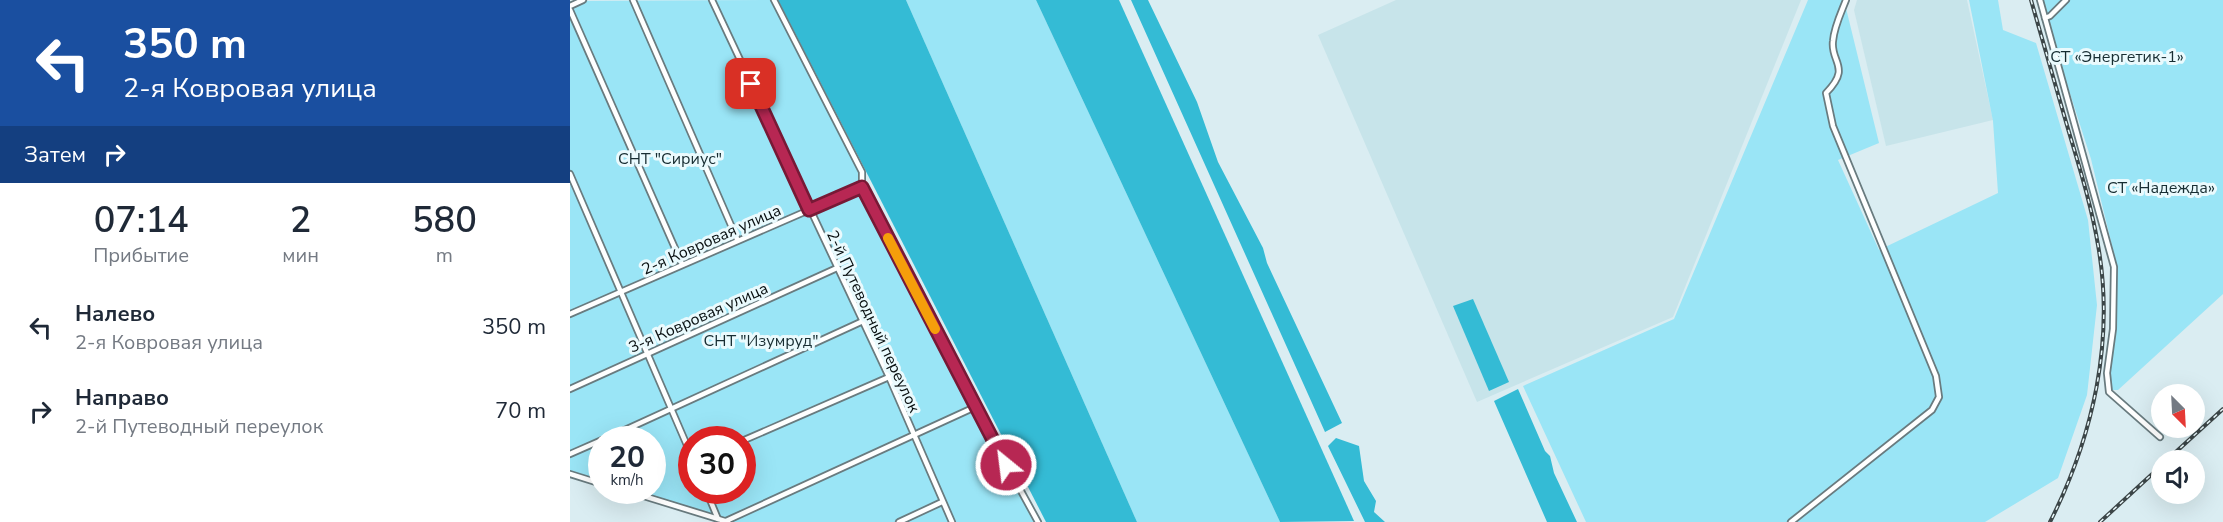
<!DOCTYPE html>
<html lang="ru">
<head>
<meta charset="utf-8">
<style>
  :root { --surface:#fff; --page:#f2f2f3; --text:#1f2937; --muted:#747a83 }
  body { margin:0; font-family:"Nunito Sans",sans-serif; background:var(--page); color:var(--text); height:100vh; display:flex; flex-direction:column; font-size:22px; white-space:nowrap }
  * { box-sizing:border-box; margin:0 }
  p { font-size:20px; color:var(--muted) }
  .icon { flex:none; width:33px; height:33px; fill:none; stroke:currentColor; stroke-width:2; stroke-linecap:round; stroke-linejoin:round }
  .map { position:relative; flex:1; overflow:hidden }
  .details { display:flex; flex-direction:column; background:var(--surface); width:570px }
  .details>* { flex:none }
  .top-card { background:#1a4fa0; color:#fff; overflow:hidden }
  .needle { width:39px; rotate:156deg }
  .tools { position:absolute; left:1581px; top:384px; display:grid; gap:12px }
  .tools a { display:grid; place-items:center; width:54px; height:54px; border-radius:50%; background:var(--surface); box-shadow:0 6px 24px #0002; font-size:30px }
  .speed { position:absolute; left:18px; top:426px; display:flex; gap:12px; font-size:30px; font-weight:700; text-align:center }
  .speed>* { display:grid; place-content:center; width:78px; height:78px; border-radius:50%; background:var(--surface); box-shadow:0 6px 24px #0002; line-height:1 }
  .speed small { font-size:15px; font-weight:400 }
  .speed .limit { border:9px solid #d22; background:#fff; color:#111 }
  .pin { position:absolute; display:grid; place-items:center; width:51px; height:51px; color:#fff; margin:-26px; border-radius:12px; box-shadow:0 3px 9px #0006 }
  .me { position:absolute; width:66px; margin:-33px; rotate:331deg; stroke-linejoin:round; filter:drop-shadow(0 0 4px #0008) }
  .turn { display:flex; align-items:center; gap:21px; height:126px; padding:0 24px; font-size:27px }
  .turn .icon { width:78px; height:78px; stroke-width:2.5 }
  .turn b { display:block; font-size:42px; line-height:51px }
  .then { display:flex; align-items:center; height:57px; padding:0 24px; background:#0003; gap:12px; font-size:22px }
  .eta { display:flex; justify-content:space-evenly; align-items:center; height:102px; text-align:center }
  .eta b { font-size:36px; font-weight:600; line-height:42px }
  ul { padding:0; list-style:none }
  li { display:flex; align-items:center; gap:18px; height:84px; padding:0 24px }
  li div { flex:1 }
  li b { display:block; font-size:22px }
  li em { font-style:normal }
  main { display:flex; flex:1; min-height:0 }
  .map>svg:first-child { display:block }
</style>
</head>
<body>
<main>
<section class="details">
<div class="top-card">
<div class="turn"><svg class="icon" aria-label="left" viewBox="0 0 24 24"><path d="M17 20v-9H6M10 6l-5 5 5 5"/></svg><div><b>350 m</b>2-я Ковровая улица</div></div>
<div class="then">Затем<svg class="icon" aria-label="right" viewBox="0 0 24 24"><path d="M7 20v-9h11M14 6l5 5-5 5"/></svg></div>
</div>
<div class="eta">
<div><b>07:14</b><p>Прибытие</p></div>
<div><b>2</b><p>мин</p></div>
<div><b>580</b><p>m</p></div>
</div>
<ul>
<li><svg class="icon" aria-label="left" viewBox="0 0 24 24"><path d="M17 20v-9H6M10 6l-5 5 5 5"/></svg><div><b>Налево</b><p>2-я Ковровая улица</p></div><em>350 m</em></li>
<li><svg class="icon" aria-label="right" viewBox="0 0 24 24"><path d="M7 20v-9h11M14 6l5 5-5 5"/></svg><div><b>Направо</b><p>2-й Путеводный переулок</p></div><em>70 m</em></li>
</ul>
</section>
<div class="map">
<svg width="1653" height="522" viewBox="0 0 1653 522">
  <rect width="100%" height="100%" fill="#daedf2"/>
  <g fill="#c7e4ea">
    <path d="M826,0H1231L1103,317L907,402L748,35Z"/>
    <path d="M1287,0H1397L1423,120L1316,146L1284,10Z"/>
  </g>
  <g fill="#9ae5f6" fill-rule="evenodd">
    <path d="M202,0L466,522H150L46,491L82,490V440H32L31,486L0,477V1ZM122,440H172V490H122Z"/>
    <path d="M336,0H466L710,522H567Z"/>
    <path d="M1238,0H1274L1309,143L1268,160L1309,250L1428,193L1423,121L1399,0H1428L1433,30L1466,43L1518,220L1527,305L1517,395L1488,478L1415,522H1016L953,386L1104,319Z"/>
    <path d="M1470,0H1653V294L1548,390H1539L1546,289L1545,258L1521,159Z"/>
  </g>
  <g fill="#34bbd5">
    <path d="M208,0H336L567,522H476Z"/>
    <path d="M466,0H549L784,521L710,522Z"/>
    <path d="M561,0H578L627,102L648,162L693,248L697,263L772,423L755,432Z"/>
    <path d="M903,299L939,382L919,391L883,306Z"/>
    <path d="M948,389L975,451L980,456L984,473L1007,522H977L924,401Z"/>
    <path d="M766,438L789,446L794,481L806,501L804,512L815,522H795L758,446Z"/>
  </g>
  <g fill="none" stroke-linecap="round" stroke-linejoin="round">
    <defs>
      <g id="minor">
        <path d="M63,0L167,239"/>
        <path d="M142,0L319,377L382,522"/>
        <path d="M204,0L292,172V187L405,407L468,522"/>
        <path d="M1470,0L1544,267L1543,329L1537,373L1539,392L1590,437"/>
        <path d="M0,6L13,0"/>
        <path d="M0,10L112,264"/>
        <path d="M1475,18L1480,16L1496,0"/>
        <path d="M0,174L122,457"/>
        <path d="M0,314L292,187"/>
        <path d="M0,389L267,268"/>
        <path d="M33,440L293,321"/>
        <path d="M172,441L319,377"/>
        <path d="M0,454L32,440"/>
        <path d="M0,474L32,484"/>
        <path d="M54,490L158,522"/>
        <path d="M136,490L148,519"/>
        <path d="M156,521L405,407"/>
        <path d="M329,522L372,502"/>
        <path d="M1221,522L1362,410L1369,397L1366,376L1263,126L1256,93C1282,67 1260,62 1263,41C1264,27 1271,13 1276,0"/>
      </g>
    </defs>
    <use href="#minor" stroke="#697b7f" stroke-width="8"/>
    <use href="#minor" stroke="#fff" stroke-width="4.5"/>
    <defs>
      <g id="rail">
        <path d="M1461,0C1473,41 1484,81 1496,122C1508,163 1521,203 1528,245C1545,340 1523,437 1480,522"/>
        <path d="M1597,460L1653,409"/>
        <path d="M1530,522L1592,465"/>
      </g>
    </defs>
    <use href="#rail" stroke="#3c4648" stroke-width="4"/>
    <use href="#rail" stroke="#eafafd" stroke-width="1.5" stroke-dasharray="4.5" stroke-linecap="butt"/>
  </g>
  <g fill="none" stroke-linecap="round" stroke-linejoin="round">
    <defs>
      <path id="route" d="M181,84L239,210L292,187L436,465"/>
    </defs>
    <use href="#route" stroke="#771936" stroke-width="15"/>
    <use href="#route" stroke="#b72753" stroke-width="10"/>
    <path stroke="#f59e0b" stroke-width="10" d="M318,238L365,329"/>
  </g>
  <g text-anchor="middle" stroke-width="6" stroke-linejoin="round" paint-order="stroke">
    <g font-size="16" fill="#172d32" stroke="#eafafd">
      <text x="1547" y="62">СТ «Энергетик-1»</text>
      <text x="100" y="164">СНТ "Сириус"</text>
      <text x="1591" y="193">СТ «Надежда»</text>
      <text x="191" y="346">СНТ "Изумруд"</text>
    </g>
    <g font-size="16" fill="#070e0f" stroke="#eafafd">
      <text transform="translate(141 239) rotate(-24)" y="6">2-я Ковровая улица</text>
      <text transform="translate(128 317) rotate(-24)" y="6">3-я Ковровая улица</text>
      <text transform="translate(304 321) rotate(65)" y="6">2-й Путеводный переулок</text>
    </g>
  </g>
</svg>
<div class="tools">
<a><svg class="needle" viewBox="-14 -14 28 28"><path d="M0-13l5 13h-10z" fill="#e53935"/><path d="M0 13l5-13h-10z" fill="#747a83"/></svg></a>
<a><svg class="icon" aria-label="sound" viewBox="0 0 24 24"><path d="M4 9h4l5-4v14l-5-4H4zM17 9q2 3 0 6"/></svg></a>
</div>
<div class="speed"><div>20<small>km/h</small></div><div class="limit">30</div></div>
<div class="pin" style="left:181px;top:84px;background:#d93025"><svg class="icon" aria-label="arrive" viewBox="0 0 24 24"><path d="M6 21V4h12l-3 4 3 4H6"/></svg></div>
<svg class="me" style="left:436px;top:465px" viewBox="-20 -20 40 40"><circle r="17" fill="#b72753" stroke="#fff" stroke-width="3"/><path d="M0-11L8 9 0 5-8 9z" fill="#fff"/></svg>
</div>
</main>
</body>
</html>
